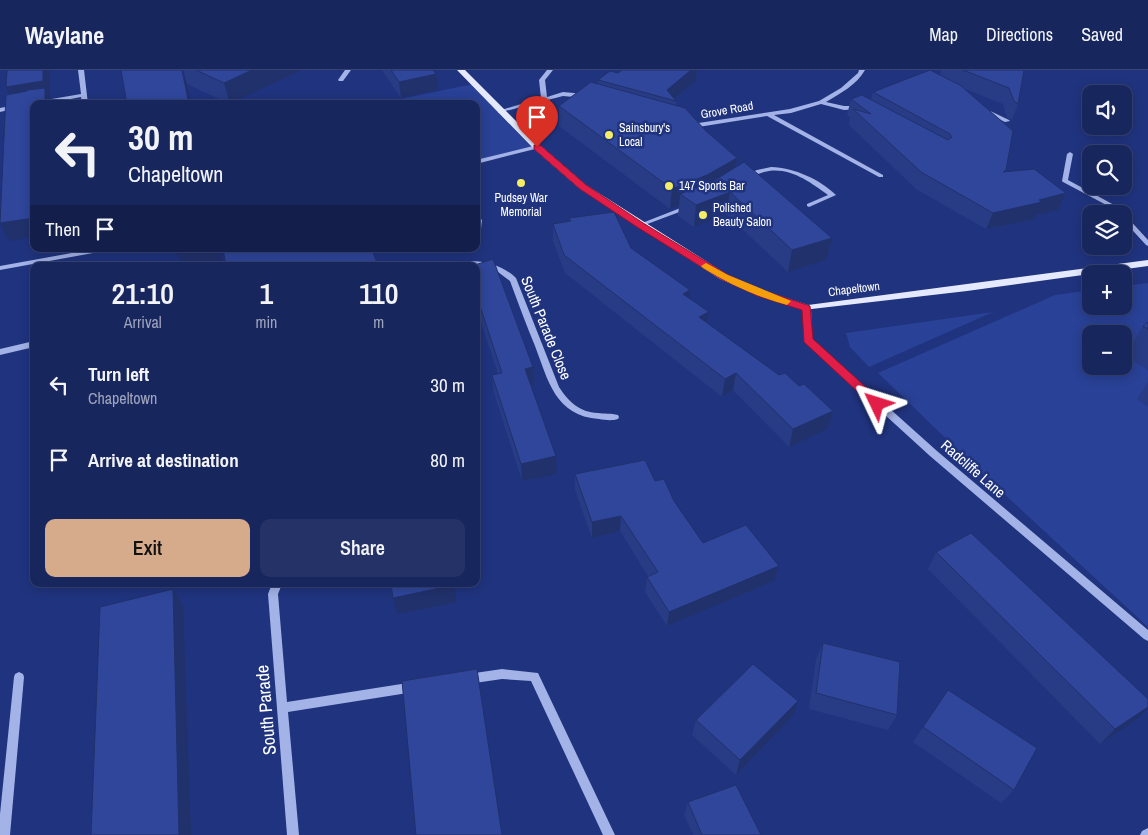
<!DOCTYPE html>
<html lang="en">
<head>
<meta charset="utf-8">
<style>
  :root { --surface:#18265e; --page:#253267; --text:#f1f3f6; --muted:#9fa5bc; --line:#364373; --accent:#d6ab8b }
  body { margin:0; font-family:"Archivo Narrow",sans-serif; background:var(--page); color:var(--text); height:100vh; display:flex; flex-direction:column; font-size:19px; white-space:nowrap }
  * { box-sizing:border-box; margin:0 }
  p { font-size:16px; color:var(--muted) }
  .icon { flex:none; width:28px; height:28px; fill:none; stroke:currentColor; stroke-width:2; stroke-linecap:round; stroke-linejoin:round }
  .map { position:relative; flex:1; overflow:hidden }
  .panel { position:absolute; left:30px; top:192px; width:450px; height:325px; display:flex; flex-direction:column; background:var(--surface); border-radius:10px; box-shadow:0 2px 12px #0003,0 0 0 1px var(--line) }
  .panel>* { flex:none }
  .banner { position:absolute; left:30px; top:30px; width:450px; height:152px; border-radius:10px; box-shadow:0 2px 12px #0003,0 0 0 1px var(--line); background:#18265e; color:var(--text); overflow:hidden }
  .fabs { position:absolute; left:1082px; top:15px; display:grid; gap:10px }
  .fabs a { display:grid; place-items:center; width:50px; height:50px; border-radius:10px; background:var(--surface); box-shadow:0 2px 12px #0003,0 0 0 1px var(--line); font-size:25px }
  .pin { position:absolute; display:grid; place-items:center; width:42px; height:42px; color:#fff; margin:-51px -21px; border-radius:50% 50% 50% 0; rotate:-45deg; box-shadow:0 0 5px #0007 }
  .pin .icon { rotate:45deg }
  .me { position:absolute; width:55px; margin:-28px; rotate:311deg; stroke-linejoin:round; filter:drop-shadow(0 0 4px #0008) }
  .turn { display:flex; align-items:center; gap:18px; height:105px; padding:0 15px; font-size:22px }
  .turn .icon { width:65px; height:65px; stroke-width:2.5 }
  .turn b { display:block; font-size:35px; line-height:42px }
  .then { display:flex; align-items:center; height:48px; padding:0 15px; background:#0003; gap:10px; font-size:19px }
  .eta { display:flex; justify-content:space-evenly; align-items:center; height:85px; text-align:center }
  .eta b { font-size:30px; font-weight:600; line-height:35px }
  .button { display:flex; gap:10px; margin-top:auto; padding:10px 15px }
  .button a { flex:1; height:58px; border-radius:10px; background:var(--accent); color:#111; font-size:20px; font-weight:600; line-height:58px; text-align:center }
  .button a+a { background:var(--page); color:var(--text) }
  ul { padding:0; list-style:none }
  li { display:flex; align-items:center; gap:15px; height:75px; padding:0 15px }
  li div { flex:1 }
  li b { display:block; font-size:19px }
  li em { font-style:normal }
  header { display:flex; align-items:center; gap:30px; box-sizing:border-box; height:70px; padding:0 25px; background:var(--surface); border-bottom:1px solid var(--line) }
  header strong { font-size:24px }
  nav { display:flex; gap:28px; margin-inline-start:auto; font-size:18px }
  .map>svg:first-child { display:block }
</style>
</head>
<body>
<header>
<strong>Waylane</strong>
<nav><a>Map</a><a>Directions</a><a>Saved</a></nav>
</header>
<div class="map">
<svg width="1148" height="765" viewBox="0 0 1148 765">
  <rect width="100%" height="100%" fill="#20337e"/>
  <g fill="#294196" fill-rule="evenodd">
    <path d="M473,14L537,77L476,92V34H377Z"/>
    <path d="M1148,213V557L990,411L878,303L1055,225L1091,220V236H1124V216ZM1091,264H1124V296H1091Z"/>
    <path d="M993,242L869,297L850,277L846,263Z"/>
  </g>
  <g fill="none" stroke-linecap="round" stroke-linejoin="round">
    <g fill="#a3b2e7" fill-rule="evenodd">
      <path d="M78,0H84L88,34H82L81,27L45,34H38V32L40,31L81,24Z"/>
      <path d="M345,0H351L343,11H339L338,10Z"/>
      <path d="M547,0H553L545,10L547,27L563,22L585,24L588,26L585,28L563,26L498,43V41L541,28L539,10Z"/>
      <path d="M859,0H865C857,15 839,24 826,32L844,36H860L862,37V39L844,40L821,34L791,43L774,45L883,105V107H879L767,46L692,58L689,56L692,54L790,39L819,31L841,18L858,3Z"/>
      <path d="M15,35L17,36V38L0,42V38Z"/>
      <path d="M984,38L1009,50L1010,51L1005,52L982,41L981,40Z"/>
      <path d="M537,75L540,77L539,78L476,94V90Z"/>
      <path d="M1070,82L1073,84L1068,110L1116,136L1123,144H1116L1112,138L1063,112L1062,111L1067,84Z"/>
      <path d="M771,97C795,98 819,109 836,125L809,137L807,136V134L828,125C811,113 792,98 769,101C761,102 754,106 746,108L743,106L757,100Z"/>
      <path d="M688,135L691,137L690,138L642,156L640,157L637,155Z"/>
      <path d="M476,145L482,150L479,175L476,177Z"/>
      <path d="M1124,145L1126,146L1148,170V176L1146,175L1124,151Z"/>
      <path d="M94,179H107L104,181L0,200V196Z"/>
      <path d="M471,191C487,191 505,197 516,208L559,317C569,332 579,342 598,343C604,344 611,343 618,345L619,347L618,349C612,351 605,350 599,349C555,346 548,310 535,276C526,254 518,233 510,211L498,202L471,195Z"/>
      <path d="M804,236H807L811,238L812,269L937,381L1148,560V571L1144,569L930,386L805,272L803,238Z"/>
      <path d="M34,271V277L0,285V279Z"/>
      <path d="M272,514H282L278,524L287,632L414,612L418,613L419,617L418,621L414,622L288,642L299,765H287L268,524Z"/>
      <path d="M502,599L538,603L615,765H603L531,611L502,609L468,614L464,612L463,609L464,606L468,604Z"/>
      <path d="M19,602L23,604L24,607L10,765H0V744L14,607L15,604Z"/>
      <path d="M1148,758V765H1140L1142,761Z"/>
    </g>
    <path fill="#e5e9fd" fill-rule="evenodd" d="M457,0H465L540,75L586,115L728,205L765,221L808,235L1148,190V196L967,221L803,240L757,225L720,209L580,119L534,79Z"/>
  </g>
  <g fill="#283c85">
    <path d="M121,0H302L230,34L187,14Z"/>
    <path d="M382,0H433L438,20L401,28Z"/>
    <path d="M622,0H697L696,11L675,29L676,31V35L737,88L736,97L832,168L826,190L788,202L726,144L694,157L678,146L679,136L670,139L559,56V36L598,14V10L618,3Z"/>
    <path d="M941,0H1024L1018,34L1012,50L1007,48L1003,34L965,19L1005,101L1066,123L1058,140L1036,145L1035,149L986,159L916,119L849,55L850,47L847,45L851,29L871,30L873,22L940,5Z"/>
    <path d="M569,148L631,178L689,228L709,242L707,253L779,305L799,316L833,341L828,359L789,377L733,320L722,327L565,203L553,171V154L569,152Z"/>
    <path d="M476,196L533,297L534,315H531L557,404L522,411L494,323L492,305L498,304L476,237Z"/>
    <path d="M1148,252V300L1125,286L1143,256Z"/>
    <path d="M1148,312V337L1137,329Z"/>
    <path d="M575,404L655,411L674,431L703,473L774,511L667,556L645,522L647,507L648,506L620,461L592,468L575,420Z"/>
    <path d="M936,482L1137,649L1100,674L928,499Z"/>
    <path d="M823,573L897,645L888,660L809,639L816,589Z"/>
    <path d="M948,620L1014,720L1001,733L913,672Z"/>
    <path d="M792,647L736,705L692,665L696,650Z"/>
    <path d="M688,732L761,765H693L684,745Z"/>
  </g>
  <g fill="#21316c">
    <path d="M43,0H49L50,1V27L49,28L52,34H14L6,17Z"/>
    <path d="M182,0H183L187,14L191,34H189Z"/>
    <path d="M252,0H302L230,34L224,13Z"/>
    <path d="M691,0H697L696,11L673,30L667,20Z"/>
    <path d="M436,4L438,20L401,28L399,12Z"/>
    <path d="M737,88L734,108L680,124L679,136L670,139L672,119Z"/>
    <path d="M730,122L726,144L694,157L696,135Z"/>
    <path d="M1066,123L1058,140L1036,145L1035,149L986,159L993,143L1039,130Z"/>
    <path d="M34,148V167L9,171L0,154V153Z"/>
    <path d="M832,168L826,190L788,202L792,180Z"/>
    <path d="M187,179H220L224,194L216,196H182L176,181Z"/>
    <path d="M690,220L688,238L683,224Z"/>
    <path d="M709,242L706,259L699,247Z"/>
    <path d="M533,297L534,315L526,316L525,299Z"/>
    <path d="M736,303L733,320L722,327L725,309Z"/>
    <path d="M833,341L828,359L789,377L793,359Z"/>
    <path d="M556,386L557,404L522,411L521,394Z"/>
    <path d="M621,446L620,461L592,468V452Z"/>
    <path d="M779,496L774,511L667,556L669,542Z"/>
    <path d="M454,515L457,532L397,544L393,528Z"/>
    <path d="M173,519L183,536L191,765H179Z"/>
    <path d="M798,631L792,647L736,705L740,690Z"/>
    <path d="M1148,637V638L1137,649L1100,674L1115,659Z"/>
  </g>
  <g fill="#2f469b" stroke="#21316c">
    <path d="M7,0H43V11L6,17Z"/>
    <path d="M121,0H182L189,34H127Z"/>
    <path d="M196,0H252L224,13Z"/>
    <path d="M391,0H433L436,4L399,12Z"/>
    <path d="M622,0H691L667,20L676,31L598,10L610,1L618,3Z"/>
    <path d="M930,0L960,15L1013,61L1006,100L1003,102L1034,99L1066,123L1039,130L1042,132L993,143L921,102L853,39L871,44L851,29L862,25L948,70L952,67L950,64L873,22Z"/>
    <path d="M963,0H1024L1018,34L1014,31L1009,18Z"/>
    <path d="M591,12L685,38L706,61L737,88L707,105L672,119L559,36Z"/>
    <path d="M45,18V34H34V148L0,153L6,25L27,21L28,20Z"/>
    <path d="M744,92L832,168L792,180L730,122L696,135L680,124L715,110Z"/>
    <path d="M614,142L631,178L690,220L683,224L709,242L699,247L779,305L785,303L799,316L804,314L833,341L793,359L736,303L725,309L564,185L553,154L571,151L569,148Z"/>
    <path d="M176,179H187L176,181Z"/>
    <path d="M223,179H372L378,196H226Z"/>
    <path d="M493,189L533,297L525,299L556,386L521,394L492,305L502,303L476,224V196H472Z"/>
    <path d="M1148,252V259L1143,256Z"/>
    <path d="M645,390L655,411L664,409L674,431L703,473L746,455L779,496L669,542L647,507L658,502L621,446L592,452L575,404Z"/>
    <path d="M971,463L1148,629V637L1115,659L936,482Z"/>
    <path d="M391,514H454V515L393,528Z"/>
    <path d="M173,519L179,765H91L100,537Z"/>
    <path d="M823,573L900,592L897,645L816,623Z"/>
    <path d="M753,594L798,631L740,690L696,650Z"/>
    <path d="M477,599L502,765H416L402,611Z"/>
    <path d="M948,620L1037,678L1014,720L923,657Z"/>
    <path d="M736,715L761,765H702L688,732Z"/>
  </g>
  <path fill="#e11d48" stroke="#92132f" d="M534,75H540L586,115L643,153L728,205L765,221L810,236L813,269L881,331L882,334L881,336H873L804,272L802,240L758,226L721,209L637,157L580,119L534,79Z"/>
  <path fill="#f59e0b" d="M706,193L728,205L791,231L787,235C757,227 729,214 703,198L701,196Z"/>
  <g fill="#f5ed64" stroke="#20337e" stroke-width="2">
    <circle cx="609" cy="65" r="5"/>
    <circle cx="521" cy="113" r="5"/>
    <circle cx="669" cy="116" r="5"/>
    <circle cx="703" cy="145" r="5"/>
  </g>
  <g text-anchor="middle" stroke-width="5" stroke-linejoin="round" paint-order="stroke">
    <g font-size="12" fill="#fff" stroke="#20337e">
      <text transform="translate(727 40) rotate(-10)" y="4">Grove Road</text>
      <text transform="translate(854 219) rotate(-7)" y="4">Chapeltown</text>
    </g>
    <g font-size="12" fill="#fff" stroke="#20337e" text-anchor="start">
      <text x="619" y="62">Sainsbury's<tspan x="619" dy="14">Local</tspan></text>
      <text x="679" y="120">147 Sports Bar</text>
      <text x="521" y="132" text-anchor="middle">Pudsey War<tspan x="521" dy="14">Memorial</tspan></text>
      <text x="713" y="142">Polished<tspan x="713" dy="14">Beauty Salon</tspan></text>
    </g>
    <g font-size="15" fill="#fff" stroke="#20337e">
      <text transform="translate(546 258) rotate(68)" y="5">South Parade Close</text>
      <text transform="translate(973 399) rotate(41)" y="5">Radcliffe Lane</text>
    </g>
    <g font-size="18" fill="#fff" stroke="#20337e">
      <text transform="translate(266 640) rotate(-95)" y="6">South Parade</text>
    </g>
  </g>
</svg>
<div class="fabs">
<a><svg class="icon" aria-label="sound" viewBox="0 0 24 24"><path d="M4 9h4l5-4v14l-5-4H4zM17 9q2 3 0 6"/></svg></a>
<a><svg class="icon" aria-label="search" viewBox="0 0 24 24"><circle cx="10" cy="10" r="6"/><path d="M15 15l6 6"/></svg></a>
<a><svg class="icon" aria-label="layers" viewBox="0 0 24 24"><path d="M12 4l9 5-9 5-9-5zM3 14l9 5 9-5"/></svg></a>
<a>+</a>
<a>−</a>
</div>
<div class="pin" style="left:537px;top:77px;background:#d93025"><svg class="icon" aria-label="arrive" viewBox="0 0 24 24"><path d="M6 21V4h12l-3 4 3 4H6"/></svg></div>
<svg class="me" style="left:877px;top:334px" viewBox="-20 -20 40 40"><path d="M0-17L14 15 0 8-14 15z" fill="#e11d48" stroke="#fff" stroke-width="4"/></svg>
<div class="banner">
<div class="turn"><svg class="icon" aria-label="left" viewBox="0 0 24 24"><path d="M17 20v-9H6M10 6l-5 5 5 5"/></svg><div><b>30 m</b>Chapeltown</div></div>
<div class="then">Then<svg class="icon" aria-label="arrive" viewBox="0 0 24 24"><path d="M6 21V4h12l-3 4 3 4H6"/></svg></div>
</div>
<section class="panel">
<div class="eta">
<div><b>21:10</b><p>Arrival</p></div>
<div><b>1</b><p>min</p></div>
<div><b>110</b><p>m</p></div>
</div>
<ul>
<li><svg class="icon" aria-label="left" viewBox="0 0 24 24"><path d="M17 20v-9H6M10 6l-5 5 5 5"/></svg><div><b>Turn left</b><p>Chapeltown</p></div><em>30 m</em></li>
<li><svg class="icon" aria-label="arrive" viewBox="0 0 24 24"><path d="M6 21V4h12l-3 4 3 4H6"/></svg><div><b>Arrive at destination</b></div><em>80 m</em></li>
</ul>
<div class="button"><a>Exit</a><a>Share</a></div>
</section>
</div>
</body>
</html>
